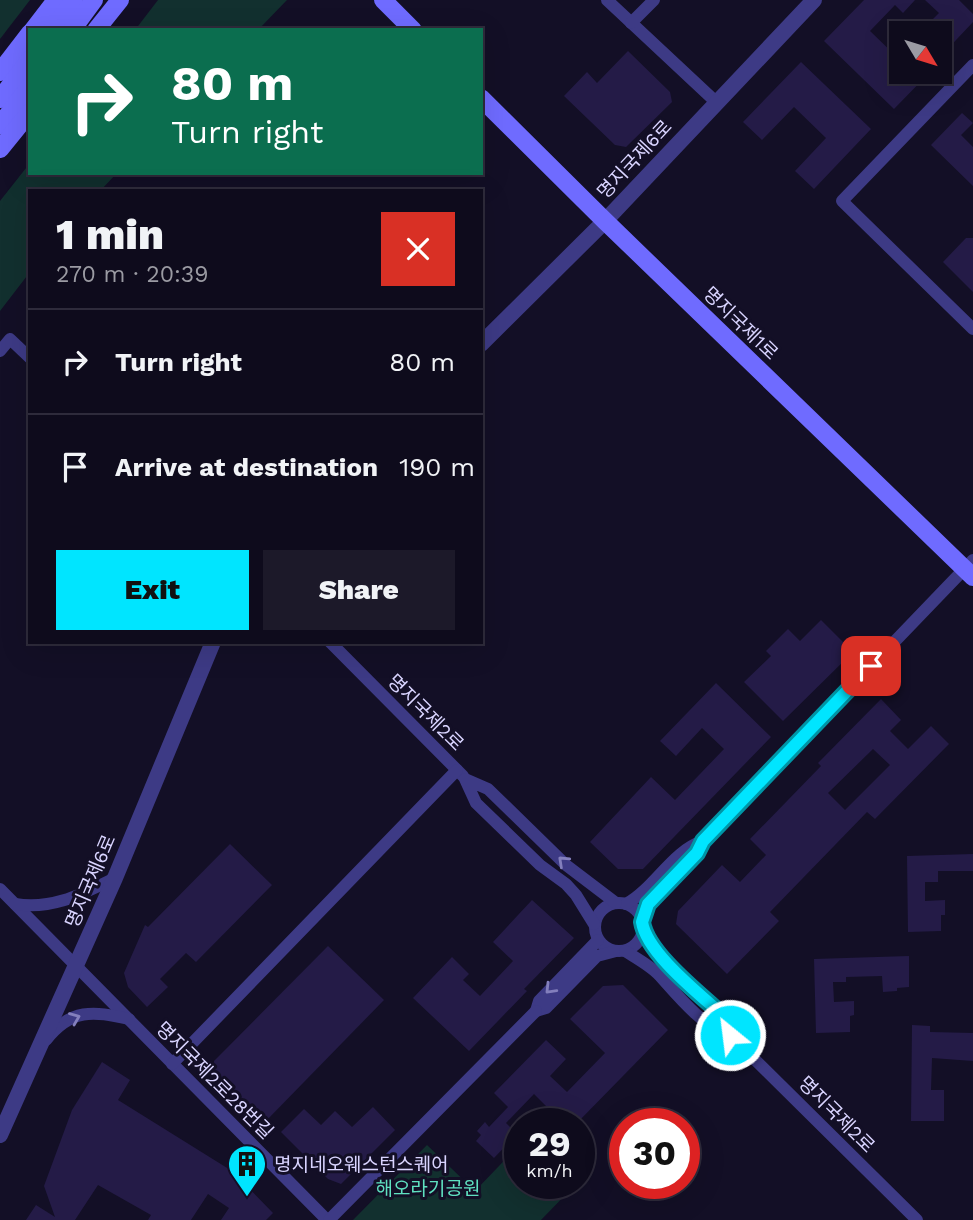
<!DOCTYPE html>
<html lang="en">
<head>
<meta charset="utf-8">
<style>
  :root { --surface:#0e0b1c; --page:#1c1929; --text:#f1f3f6; --muted:#9b9ba3; --line:#2e2b3b; --accent:#00e5ff }
  body { margin:0; font-family:"Work Sans","Noto Sans KR",sans-serif; background:var(--page); color:var(--text); height:100vh; display:flex; flex-direction:column; font-size:26px; white-space:nowrap }
  * { box-sizing:border-box; margin:0 }
  p { font-size:23px; color:var(--muted) }
  .icon { flex:none; width:38px; height:38px; fill:none; stroke:currentColor; stroke-width:2; stroke-linecap:round; stroke-linejoin:round }
  .map { position:relative; flex:1; overflow:hidden }
  .side { position:absolute; left:28px; top:189px; width:455px; height:455px; display:flex; flex-direction:column; background:var(--surface); border-radius:0px; box-shadow:0 7px 28px #0002,0 0 0 2px var(--line) }
  .side>* { flex:none }
  .hud { position:absolute; left:28px; top:28px; width:455px; height:147px; border-radius:0px; box-shadow:0 7px 28px #0002,0 0 0 2px var(--line); background:#0b6e4f; color:#fff; overflow:hidden }
  .needle { width:46px; rotate:128deg }
  .buttons { position:absolute; left:889px; top:21px; display:grid; gap:14px }
  .buttons a { display:grid; place-items:center; width:63px; height:63px; border-radius:0px; background:var(--surface); box-shadow:0 7px 28px #0002,0 0 0 2px var(--line); font-size:35px }
  .speed { position:absolute; left:504px; top:1108px; display:flex; gap:14px; font-size:35px; font-weight:700; text-align:center }
  .speed>* { display:grid; place-content:center; width:91px; height:91px; border-radius:50%; background:var(--surface); box-shadow:0 7px 28px #0002,0 0 0 2px var(--line); line-height:1 }
  .speed small { font-size:18px; font-weight:400 }
  .speed .limit { border:10px solid #d22; background:#fff; color:#111 }
  .pin { position:absolute; display:grid; place-items:center; width:60px; height:60px; color:#fff; margin:-30px; border-radius:14px; box-shadow:0 4px 10px #0006 }
  .me { position:absolute; width:77px; margin:-38px; rotate:331deg; stroke-linejoin:round; filter:drop-shadow(0 0 5px #0008) }
  .turn { display:flex; align-items:center; gap:24px; height:147px; padding:0 28px; font-size:32px }
  .turn .icon { width:91px; height:91px; stroke-width:2.5 }
  .turn b { display:block; font-size:49px; line-height:60px }
  .round { display:grid; place-items:center; flex:none; width:74px; height:74px; border-radius:0px; background:var(--page) }
  .head { display:flex; align-items:center; justify-content:space-between; height:119px; padding:0 28px }
  h1 { font-size:42px; font-weight:800; line-height:52px }
  .button { display:flex; gap:14px; margin-top:auto; padding:14px 28px }
  .button a { flex:1; height:80px; border-radius:0px; background:var(--accent); color:#111; font-size:28px; font-weight:800; line-height:80px; text-align:center }
  .button a+a { background:var(--page); color:var(--text) }
  ul { padding:0; list-style:none }
  li { display:flex; align-items:center; gap:21px; height:105px; padding:0 28px; border-top:2px solid var(--line) }
  li div { flex:1 }
  li b { display:block; font-size:26px }
  li em { font-style:normal }
  .map>svg:first-child { display:block }
</style>
</head>
<body>
<div class="map">
<svg width="973" height="1220" viewBox="0 0 973 1220">
  <rect width="100%" height="100%" fill="#130f26"/>
  <g fill="#12302f">
    <path d="M0,0H30L0,39Z"/>
    <path d="M158,0H287L258,30H135Z"/>
    <path d="M30,163V173H117L100,191H30V272L0,311V201Z"/>
    <path d="M520,1144V1183H577L541,1220H353L427,1145L475,1191Z"/>
  </g>
  <g fill="#241b47" fill-rule="evenodd">
    <path d="M864,0H915L903,13L895,5L870,31L901,61V72H930L894,109L824,41Z"/>
    <path d="M925,0H959L973,14V22L940,57V33H919L939,13Z"/>
    <path d="M628,51L670,92L672,102L626,147L615,145L564,96L587,72L597,83Z"/>
    <path d="M801,62L871,129L814,189L795,171L826,138L794,107L762,140L743,122Z"/>
    <path d="M962,113L973,123L961,135L973,147V186L931,145Z"/>
    <path d="M966,238H973V292L943,262Z"/>
    <path d="M821,620L853,652L783,721L744,682L771,656L766,651L788,629L800,641Z"/>
    <path d="M716,683L771,737L643,869H618L590,842L651,777L675,800L724,749L702,728L676,756L660,741Z"/>
    <path d="M881,699L901,720L890,731L908,749L931,726L949,744L875,819L867,812L770,912L779,921L727,974L676,924L678,911L722,865L740,882L766,855L750,839L821,766L818,763ZM873,749L890,765L845,810L828,793Z"/>
    <path d="M230,844L272,885L196,962L186,953L160,979L168,987L147,1007L128,987L124,973L145,925L148,927Z"/>
    <path d="M973,854V871H938V882H925V901L945,900V915H941V931L908,932L907,856Z"/>
    <path d="M532,900L574,938L524,989L527,991L469,1051L413,998L452,957L469,974L463,980L480,996L513,961L493,942Z"/>
    <path d="M328,946L384,1000L265,1122L213,1071L214,1061Z"/>
    <path d="M909,956V987L897,988V991L883,992L882,976L846,977V982H833L834,1002L854,1001V1015L850,1016V1032L816,1033L814,959Z"/>
    <path d="M623,985L668,1030L576,1124H539L551,1111L534,1094L506,1123L517,1134L494,1158L476,1141L481,1135L477,1131L485,1122L489,1127L508,1107L494,1093L546,1040L566,1059L550,1076L567,1092L605,1053L570,1019L603,986Z"/>
    <path d="M912,1025L930,1026V1032L973,1033V1061L932,1058L931,1090H944V1121H911Z"/>
    <path d="M102,1062L130,1080L118,1100L240,1176L239,1178L273,1213L266,1220H221L229,1208L208,1194L191,1220H148L151,1215L98,1185L75,1220H26L36,1205L55,1217L44,1186L72,1110Z"/>
    <path d="M373,1107L395,1130L341,1184L328,1179L281,1132L304,1109L321,1125L335,1111L352,1127Z"/>
  </g>
  <g fill="none" stroke-linecap="round" stroke-linejoin="round">
    <g stroke="#3d3a85" stroke-width="12">
      <path d="M607,0L716,102"/>
      <path d="M631,23L654,0"/>
      <path d="M973,65L842,201L973,329"/>
      <path d="M0,351L10,339L30,358"/>
      <path d="M330,642L463,776"/>
      <path d="M703,841L973,560"/>
      <path d="M0,889L327,1220"/>
      <circle cx="619" cy="927" r="24"/>
      <path d="M15,904C53,910 82,894 115,878"/>
      <path d="M626,904C655,888 672,851 703,841L697,853L648,904L642,922"/>
      <path d="M594,924L576,895L566,884L540,865L476,803L465,779L488,789L566,865L616,903"/>
      <path d="M598,940L539,1001L536,1011L546,1008L597,956L616,951"/>
      <path d="M625,951C636,958 651,966 660,976C677,995 706,1030 730,1035L729,1021C699,992 662,966 643,928"/>
      <path d="M730,1035L917,1220"/>
      <path d="M46,1040C71,1008 93,1011 129,1019"/>
      <path d="M172,1064L457,770"/>
      <path d="M329,1220L536,1011"/>
    </g>
    <g stroke="#3d3a85" stroke-width="16">
      <path d="M481,344L605,221L814,0"/>
      <path d="M0,1135L115,878L213,642"/>
    </g>
    <g stroke="#6f6bff" stroke-width="18">
      <path d="M383,0L413,30"/>
      <path d="M33,30L56,0"/>
      <path d="M52,30L74,0"/>
      <path d="M72,30L94,0"/>
      <path d="M96,30L120,0"/>
      <path d="M0,72L30,33"/>
      <path d="M481,98L605,221L973,577"/>
      <path d="M0,99L30,59"/>
      <path d="M0,125L30,86"/>
      <path d="M0,149L30,112"/>
    </g>
  </g>
  <defs><path id="oneway-chevron" d="M-2-3.5L2.5 0L-2 3.5" fill="none" stroke-width="1.6" stroke-linecap="round" stroke-linejoin="round" transform="scale(1.75)"/></defs>
  <g stroke="#837fbc">
    <use href="#oneway-chevron" transform="translate(563 861) rotate(-137)"/>
    <use href="#oneway-chevron" transform="translate(550 989) rotate(134)"/>
    <use href="#oneway-chevron" transform="translate(75 1018) rotate(-22)"/>
  </g>
  <g fill="none" stroke-linecap="round" stroke-linejoin="round">
    <defs>
      <path id="route" d="M730,1035L729,1021C705,998 647,955 642,922L648,904L697,853L703,841L871,666"/>
    </defs>
    <use href="#route" stroke="#0095a6" stroke-width="18"/>
    <use href="#route" stroke="#00e5ff" stroke-width="12"/>
  </g>
  <defs>
    <symbol id="building-pin" viewBox="-11 -11 22 30"><path d="M0 17L-7.5 6A9.5 9.5 0 1 1 7.5 6Z" fill="#00e5ff" stroke="#130f26"/><path d="M-4-6H4V6H1V3H-1V6H-4ZM-2.5-4.3h1.7v1.8h-1.7ZM.8-4.3h1.7v1.8H.8ZM-2.5-1h1.7V.8h-1.7ZM.8-1h1.7V.8H.8Z" fill="#111"/></symbol>
  </defs>
  <g fill-rule="evenodd">
    <use href="#building-pin" x="225" y="1142" width="44" height="60"/>
  </g>
  <g text-anchor="middle" stroke-width="6" stroke-linejoin="round" paint-order="stroke">
    <g font-size="19" fill="#d9d4ff" stroke="#130f26">
      <text transform="translate(634 159) rotate(-47)" y="7">명지국제6로</text>
      <text transform="translate(741 323) rotate(44)" y="7">명지국제1로</text>
      <text transform="translate(426 712) rotate(45)" y="7">명지국제2로</text>
      <text transform="translate(90 881) rotate(-67)" y="7">명지국제6로</text>
      <text transform="translate(215 1080) rotate(45)" y="7">명지국제2로28번길</text>
      <text transform="translate(837 1114) rotate(45)" y="7">명지국제2로</text>
    </g>
    <g font-size="19" fill="#d9d4ff" stroke="#130f26" text-anchor="start">
      <text x="274" y="1171">명지네오웨스턴스퀘어</text>
    </g>
    <g font-size="19" fill="#5fe0c0" stroke="#130f26">
      <text x="428" y="1195">해오라기공원</text>
    </g>
  </g>
</svg>
<div class="buttons">
<a><svg class="needle" viewBox="-14 -14 28 28"><path d="M0-13l5 13h-10z" fill="#e53935"/><path d="M0 13l5-13h-10z" fill="#9b9ba3"/></svg></a>
</div>
<div class="speed"><div>29<small>km/h</small></div><div class="limit">30</div></div>
<div class="pin" style="left:871px;top:666px;background:#d93025"><svg class="icon" aria-label="arrive" viewBox="0 0 24 24"><path d="M6 21V4h12l-3 4 3 4H6"/></svg></div>
<svg class="me" style="left:730px;top:1035px" viewBox="-20 -20 40 40"><circle r="17" fill="#00e5ff" stroke="#fff" stroke-width="3"/><path d="M0-11L8 9 0 5-8 9z" fill="#fff"/></svg>
<div class="hud">
<div class="turn"><svg class="icon" aria-label="right" viewBox="0 0 24 24"><path d="M7 20v-9h11M14 6l5 5-5 5"/></svg><div><b>80 m</b>Turn right</div></div>
</div>
<section class="side">
<div class="head"><div><h1>1 min</h1><p>270 m · 20:39</p></div><a class="round" style="background:#d93025;color:#fff"><svg class="icon" aria-label="close" viewBox="0 0 24 24"><path d="M6 6l12 12M18 6L6 18"/></svg></a></div>
<ul>
<li><svg class="icon" aria-label="right" viewBox="0 0 24 24"><path d="M7 20v-9h11M14 6l5 5-5 5"/></svg><div><b>Turn right</b></div><em>80 m</em></li>
<li><svg class="icon" aria-label="arrive" viewBox="0 0 24 24"><path d="M6 21V4h12l-3 4 3 4H6"/></svg><div><b>Arrive at destination</b></div><em>190 m</em></li>
</ul>
<div class="button"><a>Exit</a><a>Share</a></div>
</section>
</div>
</body>
</html>
